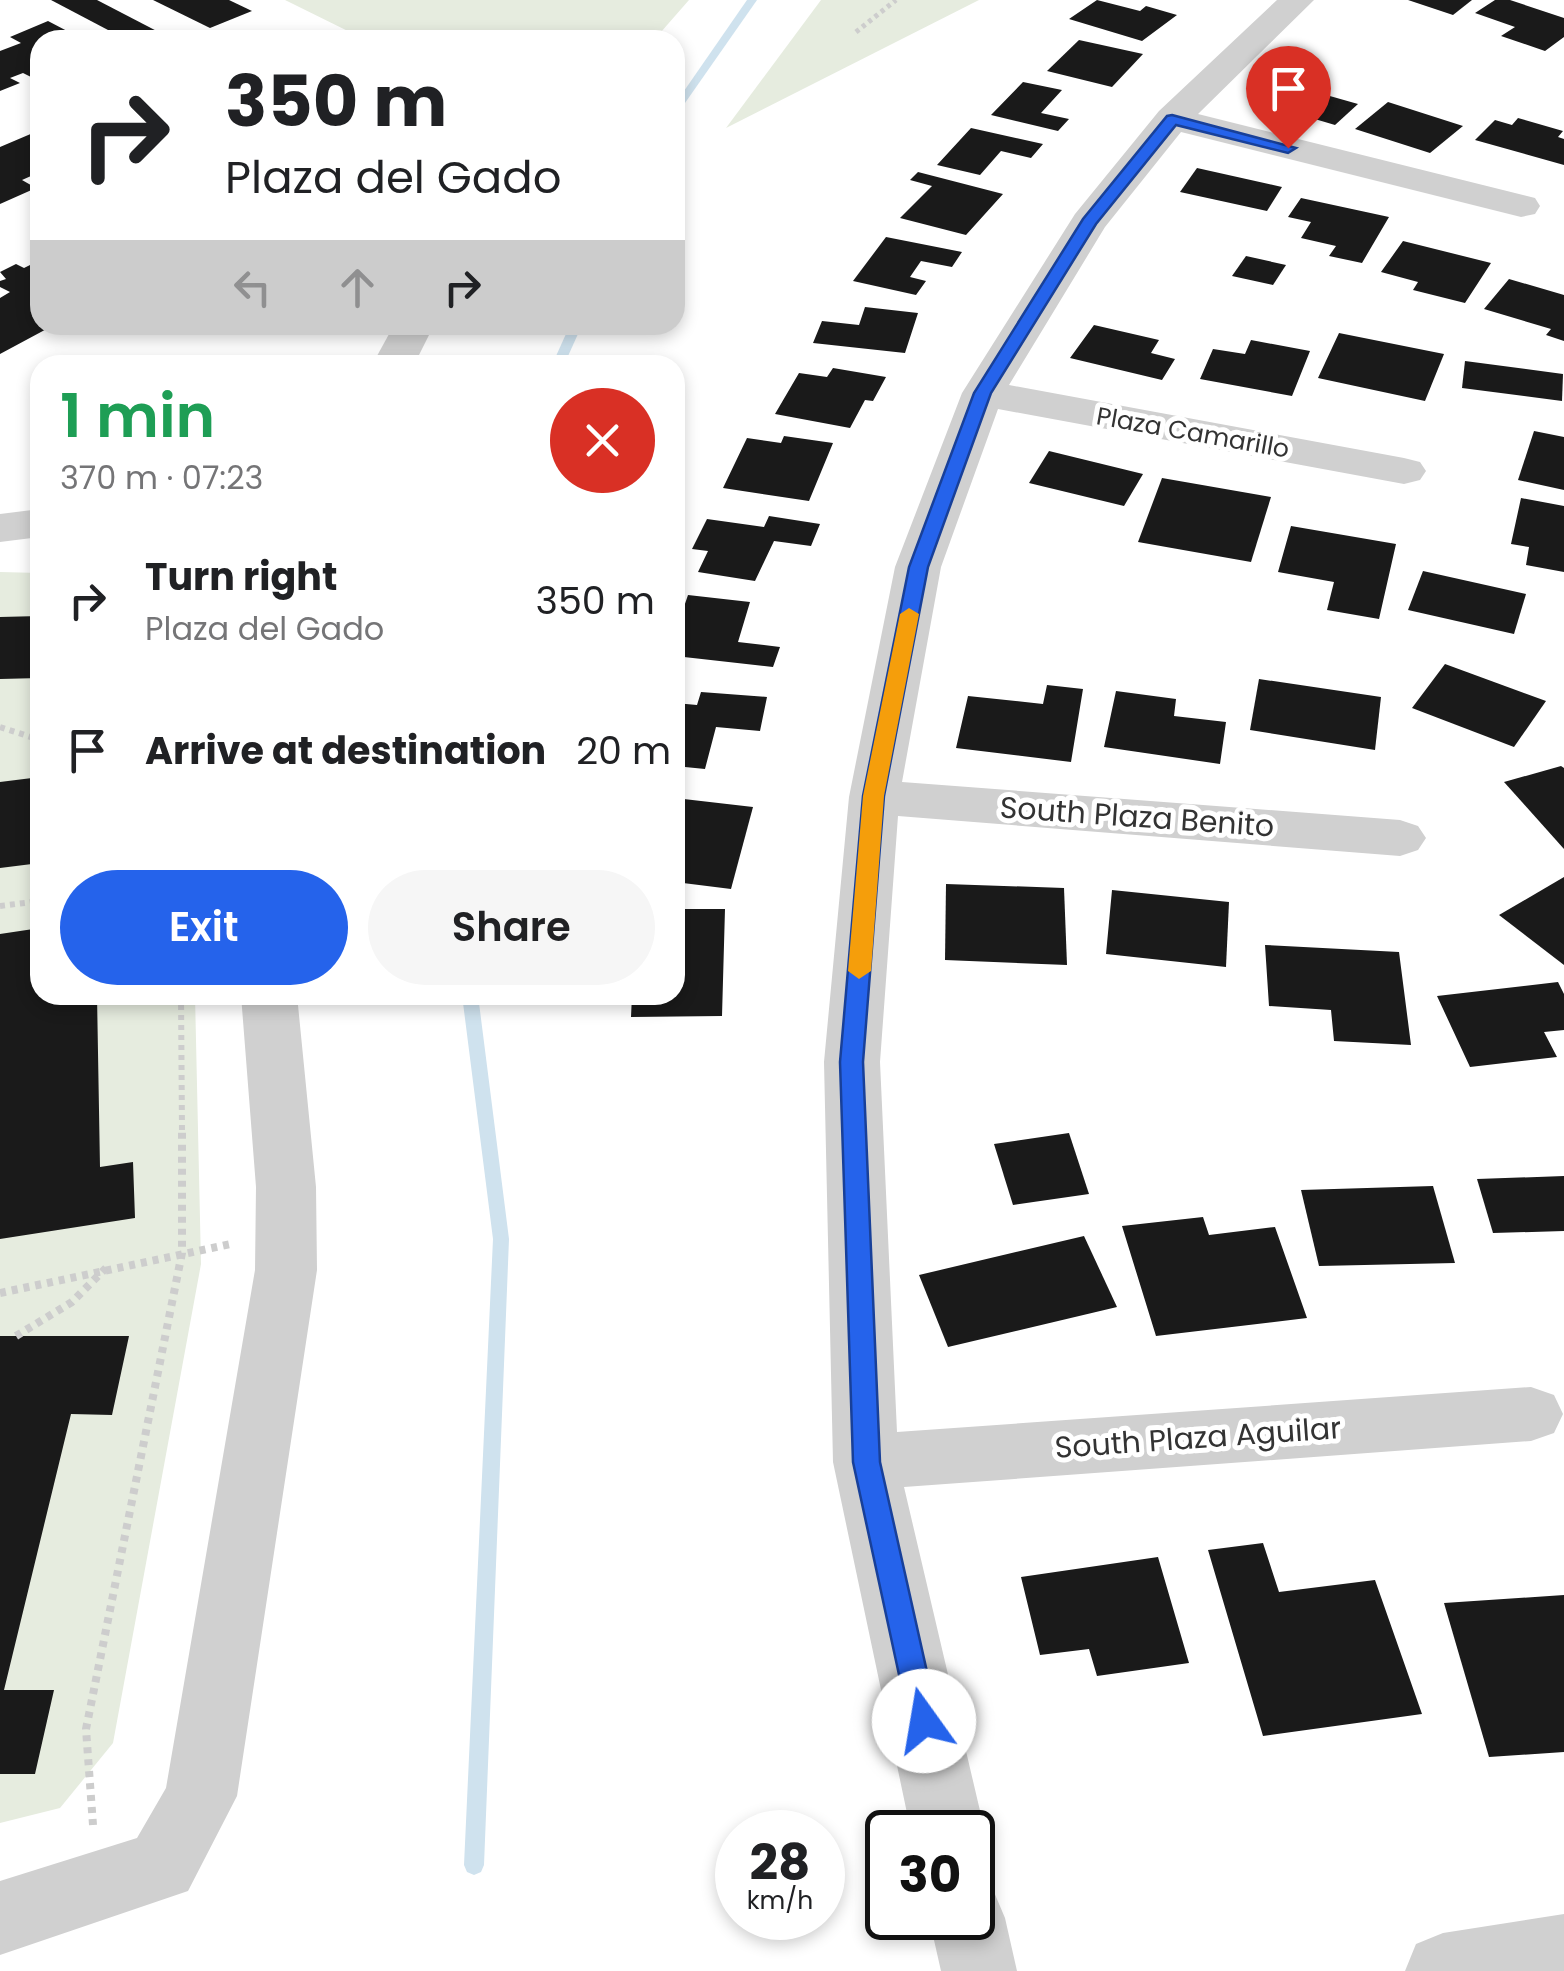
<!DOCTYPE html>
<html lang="en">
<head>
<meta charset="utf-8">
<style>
  :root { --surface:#fff; --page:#f6f6f6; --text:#202124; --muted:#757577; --accent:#2563eb }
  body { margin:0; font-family:Poppins,sans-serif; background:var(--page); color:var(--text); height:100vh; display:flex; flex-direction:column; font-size:38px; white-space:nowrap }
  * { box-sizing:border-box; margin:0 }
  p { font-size:32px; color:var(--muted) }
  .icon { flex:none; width:55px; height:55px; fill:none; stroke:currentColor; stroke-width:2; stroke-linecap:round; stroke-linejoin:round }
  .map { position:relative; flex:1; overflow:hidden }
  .sheet { position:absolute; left:30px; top:355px; width:655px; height:650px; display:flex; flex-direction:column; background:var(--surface); border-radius:30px; box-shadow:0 5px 15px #0003 }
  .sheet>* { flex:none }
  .guide { position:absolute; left:30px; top:30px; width:655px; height:305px; border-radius:30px; box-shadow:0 5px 15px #0003; background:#fff; color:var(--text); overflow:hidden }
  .speed { position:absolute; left:715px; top:1810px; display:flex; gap:20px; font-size:50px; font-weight:700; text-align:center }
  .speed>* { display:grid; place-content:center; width:130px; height:130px; border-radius:50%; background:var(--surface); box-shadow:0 5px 15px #0003; line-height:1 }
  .speed small { font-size:25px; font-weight:400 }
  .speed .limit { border:5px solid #111; border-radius:15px; background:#fff; color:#111 }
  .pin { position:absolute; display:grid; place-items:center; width:85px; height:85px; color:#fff; margin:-102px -42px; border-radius:50% 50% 50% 0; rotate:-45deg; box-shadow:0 0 10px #0007 }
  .pin .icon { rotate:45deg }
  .me { position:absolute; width:110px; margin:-55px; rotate:347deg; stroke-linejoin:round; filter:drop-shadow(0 0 8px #0008) }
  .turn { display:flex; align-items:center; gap:35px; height:210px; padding:0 30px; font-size:45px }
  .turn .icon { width:130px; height:130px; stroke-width:2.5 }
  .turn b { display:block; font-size:70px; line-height:85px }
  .lanes { display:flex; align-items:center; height:95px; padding:0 30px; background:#0003; justify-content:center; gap:50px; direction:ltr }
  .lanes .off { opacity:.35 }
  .round { display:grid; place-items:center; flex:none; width:105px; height:105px; border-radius:52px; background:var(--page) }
  .overview { display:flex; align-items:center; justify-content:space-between; height:170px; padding:0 30px }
  h1 { font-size:60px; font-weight:600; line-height:75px; color:#1e9e55 }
  .action { display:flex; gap:20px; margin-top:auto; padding:20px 30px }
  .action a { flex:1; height:115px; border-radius:60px; background:var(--accent); color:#fff; font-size:40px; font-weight:600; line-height:115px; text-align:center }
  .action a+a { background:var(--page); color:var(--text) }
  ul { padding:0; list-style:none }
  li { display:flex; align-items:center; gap:30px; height:150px; padding:0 30px }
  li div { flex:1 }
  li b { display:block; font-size:38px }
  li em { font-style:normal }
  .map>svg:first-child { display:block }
</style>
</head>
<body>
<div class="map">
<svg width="1564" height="1971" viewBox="0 0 1564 1971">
  <rect width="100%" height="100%" fill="#fff"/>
  <g fill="#e6ecdf">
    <path d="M285,0H689L654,40H366Z"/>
    <path d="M821,0H979L726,128Z"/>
    <path d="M0,572L40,573V995H195L201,1264L113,1743L60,1808L0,1823Z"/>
  </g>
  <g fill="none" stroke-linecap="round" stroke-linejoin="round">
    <g fill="#cfe2ee" fill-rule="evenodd">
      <path d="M747,0H757L678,113L675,114V104Z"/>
      <path d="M570,325H582L564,365H552Z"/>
      <path d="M462,995H478L509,1239L484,1865L481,1872L474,1875L467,1872L464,1865L493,1239Z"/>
    </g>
  </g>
  <g fill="#1a1a1a">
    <path d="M51,0H97L174,40H127Z"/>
    <path d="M153,0H229L252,11L210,28Z"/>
    <path d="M1097,0L1140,11L1146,6L1177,15L1142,41L1069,19Z"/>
    <path d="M1408,0H1472L1453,15Z"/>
    <path d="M1495,0H1510L1564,18V37L1545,51L1501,36L1515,27L1475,13Z"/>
    <path d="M48,21L69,32L56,37L61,40H40V74L31,77L23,73L10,78L20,83L0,91V51L21,43L10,37Z"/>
    <path d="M1079,40L1143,54L1112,87L1047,71Z"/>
    <path d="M1277,81L1358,104L1335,125L1254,101Z"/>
    <path d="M1023,82L1062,90L1041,113L1069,119L1058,131L991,115Z"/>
    <path d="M1388,102L1463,126L1430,153L1355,129Z"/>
    <path d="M1518,118L1563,131L1558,137L1564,139V165L1475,140L1495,120L1512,125Z"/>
    <path d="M971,128L1043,144L1031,158L1001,151L980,175L937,165Z"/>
    <path d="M40,130V172L22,180L36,188L0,204V147Z"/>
    <path d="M1197,168L1282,187L1267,211L1180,192Z"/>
    <path d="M918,172L1003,194L966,235L900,218L932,186L910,180Z"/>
    <path d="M1301,198L1389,217L1362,263L1329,256L1336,246L1301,238L1311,222L1288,217Z"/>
    <path d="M886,237L962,252L952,267L921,261L910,277L926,281L916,295L853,281Z"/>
    <path d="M1403,241L1491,263L1465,303L1413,290L1418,282L1381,272Z"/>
    <path d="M1246,256L1286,265L1273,285L1232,276Z"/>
    <path d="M36,262L40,264V325H54L0,354V298L10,292L0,287V281L6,279L0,272L16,264L24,268Z"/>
    <path d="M1509,279L1564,295V341L1546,335L1551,329L1484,309Z"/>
    <path d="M865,307L918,313L905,353L813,343L822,321L859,325Z"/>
    <path d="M1094,325L1159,340L1151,353L1175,359L1162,380L1070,358Z"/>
    <path d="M1339,333L1444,354L1425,401L1318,378Z"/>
    <path d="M1251,340L1310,351L1292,396L1200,379L1213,349L1245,354Z"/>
    <path d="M1465,361L1563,374L1562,401L1462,388Z"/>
    <path d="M833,368L886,377L873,401L865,400L850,428L775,414L799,373L827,377Z"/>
    <path d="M1534,431L1564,437V490L1518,480Z"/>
    <path d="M784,436L833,443L809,501L723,488L747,438L781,443Z"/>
    <path d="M1049,451L1143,474L1124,506L1029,483Z"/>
    <path d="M1162,478L1271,497L1251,562L1138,542Z"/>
    <path d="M1521,498L1564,506V572L1526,565L1529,547L1511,544Z"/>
    <path d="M769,516L820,524L811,546L774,541L755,581L698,572L708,551L692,549L707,519L764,527Z"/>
    <path d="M1291,526L1396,544L1379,619L1327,610L1334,582L1278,572Z"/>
    <path d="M1423,571L1526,594L1514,634L1408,610Z"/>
    <path d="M688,595L750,602L738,642L780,647L773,667L675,656V633Z"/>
    <path d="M40,616V678L0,679V617Z"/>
    <path d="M1445,664L1546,701L1514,747L1412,708Z"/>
    <path d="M1259,679L1381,697L1375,750L1250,730Z"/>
    <path d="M1047,685L1083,689L1071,762L956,748L968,696L1043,704Z"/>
    <path d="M1116,691L1176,699L1174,716L1226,722L1220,764L1104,747Z"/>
    <path d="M701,692L767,697L760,731L716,727L705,769L675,766V703L697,705Z"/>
    <path d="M1561,766L1564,768V849L1504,782Z"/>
    <path d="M40,777V863L0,868V782Z"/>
    <path d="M675,798L753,807L731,889L675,882Z"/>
    <path d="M1564,877V965L1499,915Z"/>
    <path d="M946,884L1064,888L1067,965L945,960Z"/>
    <path d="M1112,890L1229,902L1226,967L1106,954Z"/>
    <path d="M675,909H725L722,1016L631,1017L632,995H675Z"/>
    <path d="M40,928V995H97L100,1167L133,1162L135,1218L0,1239V934Z"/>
    <path d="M1265,945L1399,952L1411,1045L1334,1041L1331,1010L1269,1006Z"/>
    <path d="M1558,982L1564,994V1030L1544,1032L1557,1057L1470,1067L1437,996Z"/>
    <path d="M1069,1133L1089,1194L1013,1205L994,1144Z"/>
    <path d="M1564,1176V1231L1493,1233L1477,1179Z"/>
    <path d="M1433,1186L1455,1263L1319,1266L1301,1190Z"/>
    <path d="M1203,1217L1209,1235L1275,1227L1307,1318L1156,1336L1122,1226Z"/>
    <path d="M1084,1236L1117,1307L948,1347L919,1275Z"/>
    <path d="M0,1336H129L112,1415L71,1414L4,1690H54L35,1774H0Z"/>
    <path d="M1263,1543L1279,1592L1375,1580L1422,1714L1263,1736L1208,1550Z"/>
    <path d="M1158,1557L1189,1663L1097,1676L1089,1649L1040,1655L1021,1577Z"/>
    <path d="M1564,1595V1752L1489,1757L1444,1603Z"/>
  </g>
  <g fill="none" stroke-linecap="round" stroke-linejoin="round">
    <path stroke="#cdcdcd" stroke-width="5" stroke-dasharray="4 4" stroke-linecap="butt" d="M856,32L896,0"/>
    <g stroke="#cdcdcd" stroke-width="6" stroke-dasharray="5 5" stroke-linecap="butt">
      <path d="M0,727L40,740"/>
      <path d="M0,906L40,901"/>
      <path d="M181,995L182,1132"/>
    </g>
    <g stroke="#cdcdcd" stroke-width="8" stroke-dasharray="6 6" stroke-linecap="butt">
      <path d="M0,1293L231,1244"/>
      <path d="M16,1336L72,1302L106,1268"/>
      <path d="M93,1825L86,1729L182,1253V1129"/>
    </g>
    <g fill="#d0d0d0" fill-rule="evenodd">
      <path d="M1277,0H1314L1198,114L1535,198L1540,206L1535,214L1521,217L1181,132L1105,227L1009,385L1404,458L1420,462L1426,471L1420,480L1404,484L998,409L941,567L902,782L1400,820L1418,826L1426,838L1418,850L1400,856L898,816L880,1062L897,1432L1531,1387L1554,1395L1563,1414L1554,1433L1531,1441L904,1487L985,1832L972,1857V1832H911L833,1462L824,1062L849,797L895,567L962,393L1075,214L1159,111Z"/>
      <path d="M394,325H434L414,365H372Z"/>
      <path d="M40,509V537L0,542V514Z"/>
      <path d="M241,995H297L316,1187L317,1270L237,1796L188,1891L0,1955V1881L137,1838L166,1788L255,1270L256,1187Z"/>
      <path d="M972,1883L994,1892L1005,1918L1017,1971H941L929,1918H972Z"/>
      <path d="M1564,1914V1971H1405L1416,1944L1443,1933Z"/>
    </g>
  </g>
  <path fill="#2563eb" stroke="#184099" stroke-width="2.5" d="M1172,115L1296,148L1288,153L1176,125L1096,224L991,393L928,567L884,796L863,1062L880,1462L938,1721L934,1731L924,1735L913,1731L909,1721L853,1462L840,1062L863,796L909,567L974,393L1083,219L1167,116Z"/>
  <path fill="#f59e0b" d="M909,608L919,614L884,796L871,971L859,979L848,971L863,796L900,614Z"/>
  <g text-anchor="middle" stroke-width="10" stroke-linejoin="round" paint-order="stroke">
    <g font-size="25" fill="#333" stroke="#fff">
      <text transform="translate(1193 432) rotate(10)" y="9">Plaza Camarillo</text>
    </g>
    <g font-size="30" fill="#333" stroke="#fff">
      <text transform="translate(1137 817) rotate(4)" y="10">South Plaza Benito</text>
      <text transform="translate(1198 1438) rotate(-4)" y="10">South Plaza Aguilar</text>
    </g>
  </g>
</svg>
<div class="speed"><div>28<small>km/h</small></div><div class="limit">30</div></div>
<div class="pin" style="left:1288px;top:148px;background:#d93025"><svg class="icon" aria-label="arrive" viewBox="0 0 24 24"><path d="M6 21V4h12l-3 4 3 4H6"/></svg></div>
<svg class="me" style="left:924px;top:1721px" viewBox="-20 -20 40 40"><circle r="19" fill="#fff"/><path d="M0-13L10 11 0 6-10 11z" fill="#2563eb"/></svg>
<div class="guide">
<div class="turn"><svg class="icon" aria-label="right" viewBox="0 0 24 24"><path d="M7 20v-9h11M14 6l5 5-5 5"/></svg><div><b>350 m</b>Plaza del Gado</div></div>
<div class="lanes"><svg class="icon off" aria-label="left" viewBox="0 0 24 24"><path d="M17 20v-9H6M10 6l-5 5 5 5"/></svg><svg class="icon off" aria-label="ahead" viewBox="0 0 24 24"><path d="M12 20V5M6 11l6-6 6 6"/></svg><svg class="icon" aria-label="right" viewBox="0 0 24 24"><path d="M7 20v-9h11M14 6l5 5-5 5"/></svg></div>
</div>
<section class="sheet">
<div class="overview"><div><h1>1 min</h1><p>370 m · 07:23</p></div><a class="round" style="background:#d93025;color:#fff"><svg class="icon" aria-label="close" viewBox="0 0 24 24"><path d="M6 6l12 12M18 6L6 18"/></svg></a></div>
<ul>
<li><svg class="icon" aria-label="right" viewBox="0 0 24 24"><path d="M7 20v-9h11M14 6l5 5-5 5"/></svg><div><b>Turn right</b><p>Plaza del Gado</p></div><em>350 m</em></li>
<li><svg class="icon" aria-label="arrive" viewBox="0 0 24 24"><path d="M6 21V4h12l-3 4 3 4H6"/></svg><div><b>Arrive at destination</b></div><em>20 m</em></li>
</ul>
<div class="action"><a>Exit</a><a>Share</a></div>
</section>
</div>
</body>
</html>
